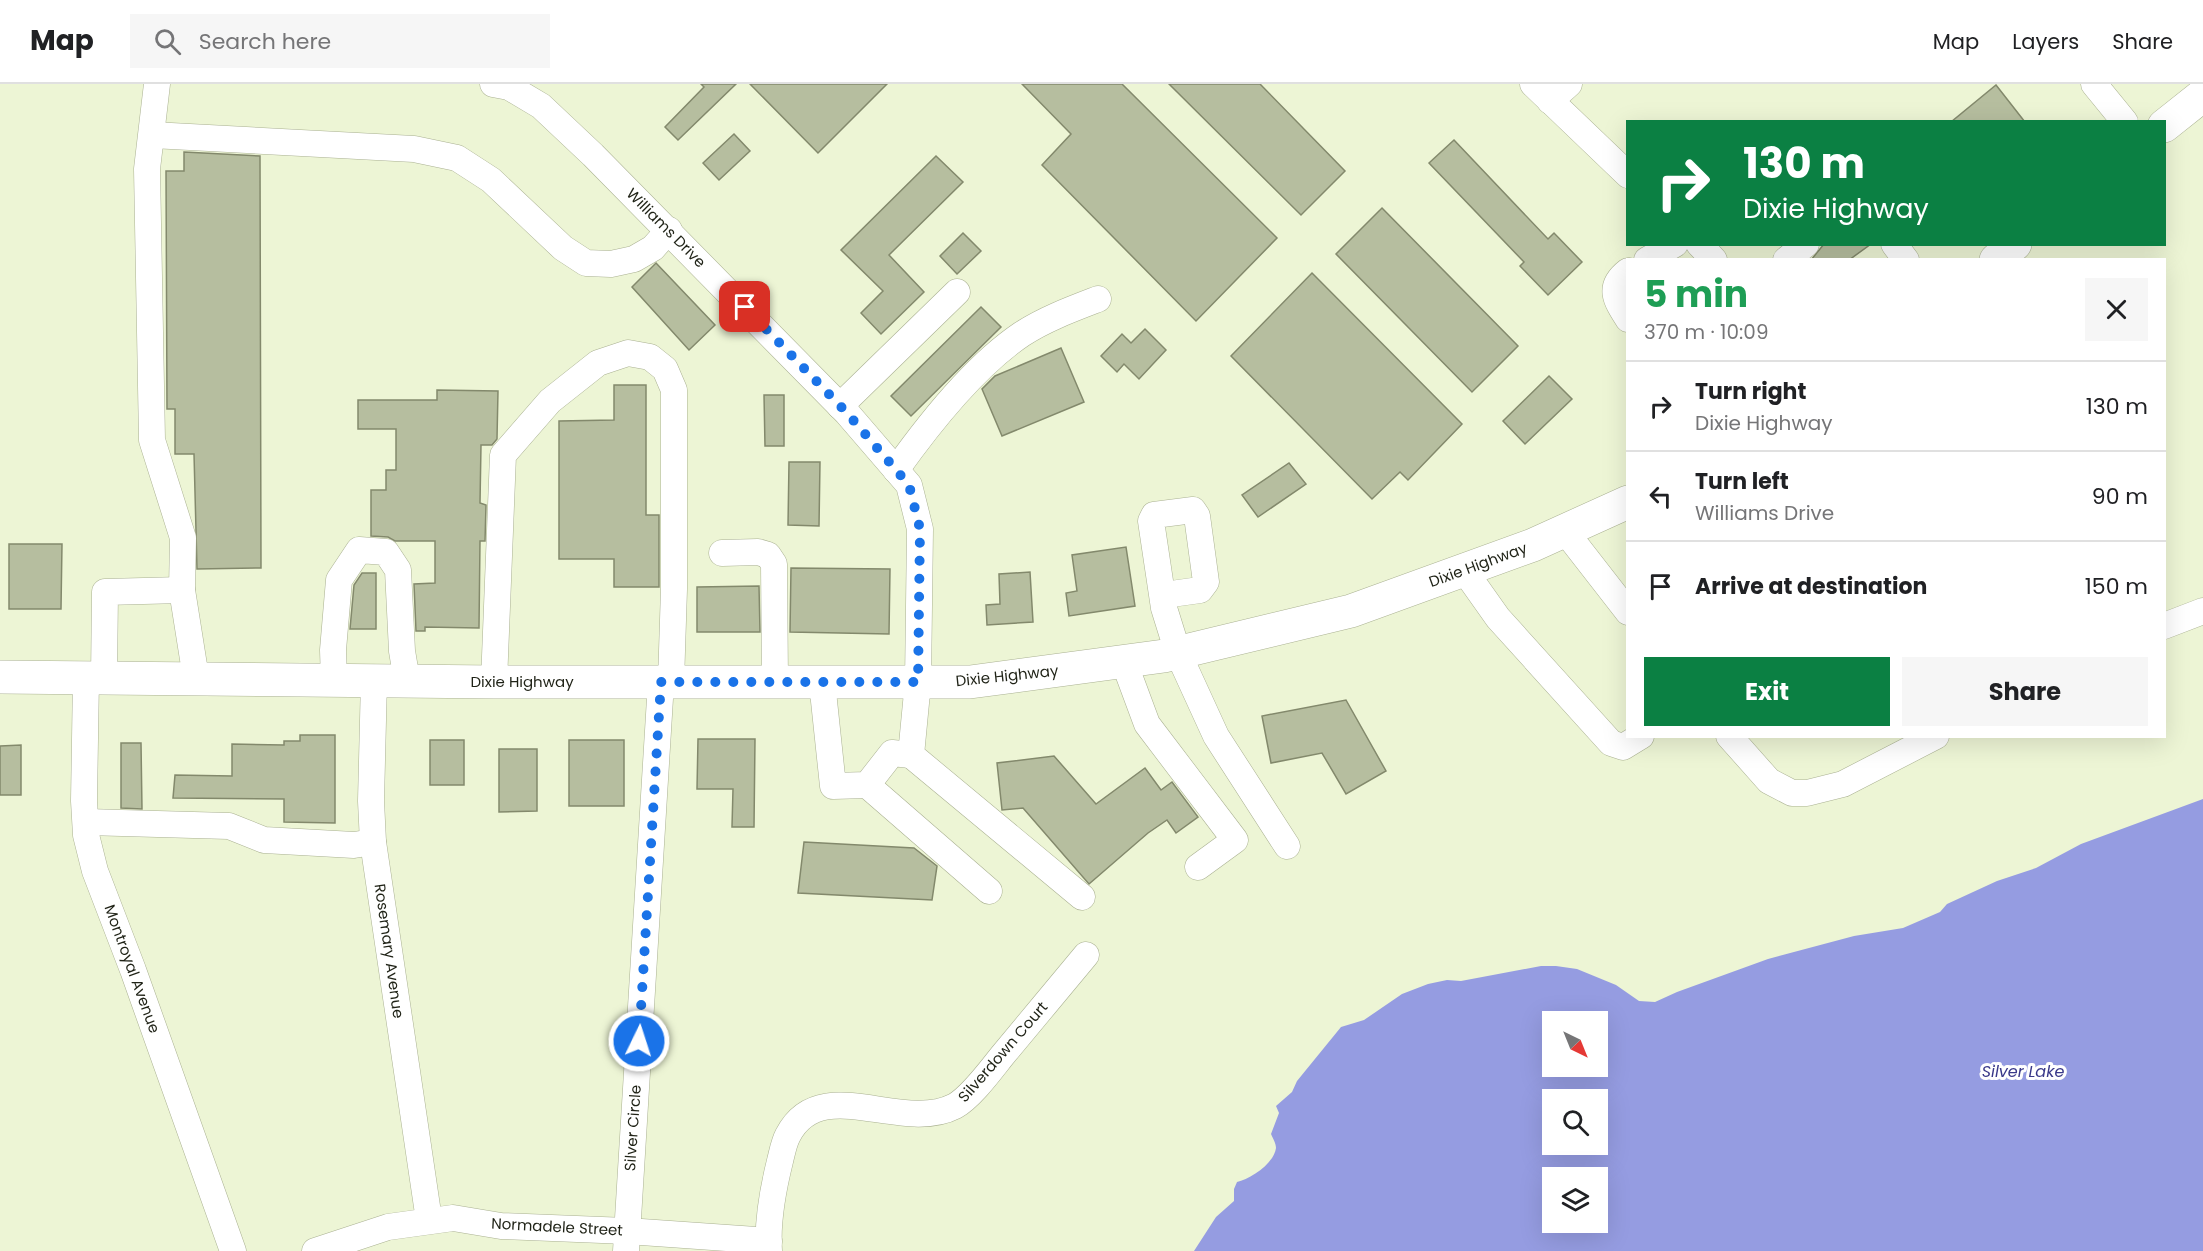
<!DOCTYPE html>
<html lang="en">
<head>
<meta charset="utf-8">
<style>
  :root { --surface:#fff; --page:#f6f6f6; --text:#202124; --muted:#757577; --line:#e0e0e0; --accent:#0b8043 }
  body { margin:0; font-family:Poppins,sans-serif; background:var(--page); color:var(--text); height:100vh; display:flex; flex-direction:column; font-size:22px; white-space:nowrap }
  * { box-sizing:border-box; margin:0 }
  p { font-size:20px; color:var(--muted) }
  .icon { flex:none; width:33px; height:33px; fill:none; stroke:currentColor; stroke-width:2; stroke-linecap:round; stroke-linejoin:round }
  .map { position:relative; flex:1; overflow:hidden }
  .panel { position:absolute; left:1626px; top:174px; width:540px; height:480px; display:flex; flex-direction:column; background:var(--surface); border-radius:0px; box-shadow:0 6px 24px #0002 }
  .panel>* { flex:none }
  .banner { position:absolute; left:1626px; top:36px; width:540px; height:126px; border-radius:0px; box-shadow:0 6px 24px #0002; background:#0b8043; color:#fff; overflow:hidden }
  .needle { width:39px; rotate:137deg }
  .controls { position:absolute; left:1542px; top:927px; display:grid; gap:12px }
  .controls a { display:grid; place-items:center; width:66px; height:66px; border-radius:0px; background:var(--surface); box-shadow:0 6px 24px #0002; font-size:30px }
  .pin { position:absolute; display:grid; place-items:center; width:51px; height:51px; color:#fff; margin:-26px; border-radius:12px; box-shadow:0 3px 9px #0006 }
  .me { position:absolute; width:66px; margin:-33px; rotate:4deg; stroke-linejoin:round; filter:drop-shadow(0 0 4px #0008) }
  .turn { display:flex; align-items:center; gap:21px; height:126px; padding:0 18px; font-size:27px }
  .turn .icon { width:78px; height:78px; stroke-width:2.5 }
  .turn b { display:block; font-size:42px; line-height:51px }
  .round { display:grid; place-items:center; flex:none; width:63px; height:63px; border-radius:0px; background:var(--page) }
  .head { display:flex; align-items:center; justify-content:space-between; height:102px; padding:0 18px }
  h1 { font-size:36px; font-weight:700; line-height:45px; color:#1e9e55 }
  .cta { display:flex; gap:12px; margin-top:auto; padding:12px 18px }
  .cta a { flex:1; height:69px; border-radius:0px; background:var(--accent); color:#fff; font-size:24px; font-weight:700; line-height:69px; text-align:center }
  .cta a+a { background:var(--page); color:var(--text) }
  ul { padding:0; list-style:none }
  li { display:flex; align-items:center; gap:18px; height:90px; padding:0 18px; border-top:2px solid var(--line) }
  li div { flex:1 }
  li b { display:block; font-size:22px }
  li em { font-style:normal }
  header { display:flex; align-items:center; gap:36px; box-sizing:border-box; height:84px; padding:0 30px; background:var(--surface); border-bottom:2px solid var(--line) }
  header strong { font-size:28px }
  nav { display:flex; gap:33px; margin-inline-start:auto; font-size:21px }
  .search { width:420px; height:54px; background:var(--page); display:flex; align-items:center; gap:15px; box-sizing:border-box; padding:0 21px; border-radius:0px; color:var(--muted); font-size:22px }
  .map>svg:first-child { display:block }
</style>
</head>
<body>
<header>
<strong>Map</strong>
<div class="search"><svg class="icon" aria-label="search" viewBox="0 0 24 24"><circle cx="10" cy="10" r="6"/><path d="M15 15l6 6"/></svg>Search here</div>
<nav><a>Map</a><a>Layers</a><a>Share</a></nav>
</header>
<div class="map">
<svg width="2203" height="1167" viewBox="0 0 2203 1167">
  <rect width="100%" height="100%" fill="#edf5d5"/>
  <path fill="#959ce1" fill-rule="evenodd" d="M2203,715V1167H1194L1216,1133L1234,1117V1105L1237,1098C1250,1095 1274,1080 1276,1064C1276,1059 1273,1055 1271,1050L1279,1029L1276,1022L1292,1008L1297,997L1341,943L1364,936L1402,910L1428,900L1447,896L1461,897L1541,882H1556L1577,885L1616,901L1639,917L1655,918L1677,908L1768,875L1854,852L1903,844L1940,828L1947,820L1997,797L2036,784L2081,760ZM1552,938H1598V982H1552ZM1552,1016H1598V1060H1552ZM1552,1094H1598V1138H1552Z"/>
  <g fill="#b6be9f" stroke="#83896c" stroke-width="1.5">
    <path d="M701,0H736L678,56L665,43L704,3Z"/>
    <path d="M750,0H887L818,69Z"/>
    <path d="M1022,0H1122L1277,154L1196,237L1042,81L1071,50Z"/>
    <path d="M1169,0H1260L1345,87L1301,131Z"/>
    <path d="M1996,1L2025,38H1951Z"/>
    <path d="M734,50L750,67L719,96L703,79Z"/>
    <path d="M1454,56L1548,155L1554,149L1582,178L1548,211L1520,182L1524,178L1429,79Z"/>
    <path d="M184,68L260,72L261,484L197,485L194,370H175V325H167L166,87H184Z"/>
    <path d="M936,72L963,98L889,171L924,208L881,250L861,229L883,207L841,166Z"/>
    <path d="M1382,124L1518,262L1472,308L1336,170Z"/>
    <path d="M963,149L981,167L957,190L940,172Z"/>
    <path d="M1824,160H1871L1849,176H1811Z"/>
    <path d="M656,179L715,241L689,266L632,203Z"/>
    <path d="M1312,189L1462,340L1408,396L1400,388L1372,415L1231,272Z"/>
    <path d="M981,223L1001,243L911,332L891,312Z"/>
    <path d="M1145,245L1166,266L1139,295L1124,280L1117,288L1101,272L1122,250L1131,259Z"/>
    <path d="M1061,264L1084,318L1002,352L982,305L995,292Z"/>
    <path d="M1549,292L1572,315L1525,360L1503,337Z"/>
    <path d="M614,301H646V431H659V503H614V475H559V337L614,336Z"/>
    <path d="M437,306L498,307L497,355L492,361H481L480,419L486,421L485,457H480L479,544L425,543V547H416L414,500L435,499V457H395L388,453L371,452V406H386V386H396V345H358V316H437Z"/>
    <path d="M764,311H784V362H765Z"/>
    <path d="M789,378H820L819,442L788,441Z"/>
    <path d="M1289,379L1306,400L1258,433L1242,411Z"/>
    <path d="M9,460H62L61,525H9Z"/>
    <path d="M1126,463L1135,522L1069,532L1066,509L1077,507L1072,471Z"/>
    <path d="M791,484L890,485L889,550L790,548Z"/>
    <path d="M1030,488L1033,538L987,541L986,521L1000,520L999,490Z"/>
    <path d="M362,489H376V545H350L354,501Z"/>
    <path d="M759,502L760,548H697V503Z"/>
    <path d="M1346,616L1386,687L1346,710L1322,669L1271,679L1262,632Z"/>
    <path d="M300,651H335V739L284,738V715L173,714L175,691L232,692V660L284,661V657H300Z"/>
    <path d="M698,655H755L754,743H732L733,705H697Z"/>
    <rect x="430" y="656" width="34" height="45"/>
    <rect x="569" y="656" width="55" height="66"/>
    <path d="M121,659H141L142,725L121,724Z"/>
    <path d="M21,661V711H0V662Z"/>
    <path d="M499,665H537V727L499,728Z"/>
    <path d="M1054,672L1096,720L1145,684L1161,706L1172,698L1198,733L1176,749L1167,736L1148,749L1089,800L1023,724L1002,726L997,679Z"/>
    <path d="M804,758L914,764L937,782L932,816L798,809Z"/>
  </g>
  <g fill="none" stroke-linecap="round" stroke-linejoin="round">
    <defs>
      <g id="minor">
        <path d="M157,0L147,85L152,356L183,454L182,506L196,594"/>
        <path d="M493,0L509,3L541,22L593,71L847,329L909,401L920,445L918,598L911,671L1082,813"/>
        <path d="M1533,0L1628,91"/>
        <path d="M2094,0L2125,38"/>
        <path d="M1550,17L1569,0"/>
        <path d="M152,51L414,65L457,74L491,96L563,164L586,179L611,180L634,175L653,164L669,146"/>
        <path d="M1699,160L1714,176"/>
        <path d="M1894,160L1906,176"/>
        <path d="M1647,176L1675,160"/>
        <path d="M1786,176L1806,160"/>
        <path d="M1628,187C1607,203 1616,216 1628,235"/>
        <path d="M840,322L957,208"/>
        <path d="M896,386C928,341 976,281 1022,250C1045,235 1072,225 1098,215"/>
        <path d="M1565,447L1628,528"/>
        <path d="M722,469L758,468L768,471L774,480L775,598"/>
        <path d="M1464,486L1498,534L1611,659L1623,663L1641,652"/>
        <path d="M1164,511L1200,506L1206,498L1197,432L1193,426L1154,431L1151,437L1164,524L1178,569L1216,652L1287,762"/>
        <path d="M2164,542L2203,527"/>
        <path d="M1124,578L1147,640L1235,756L1198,783"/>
        <path d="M86,594L84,717L86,751L95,787L133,886L233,1167"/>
        <path d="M104,594L105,508L182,506"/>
        <path d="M334,596L333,566L339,496L359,466L386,468L398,486L402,567L407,597"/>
        <path d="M374,596L371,717L373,758L429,1136"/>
        <path d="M494,598L503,371L550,317L598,279L628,269L650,273L665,285L674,306V505L671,598"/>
        <path d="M822,598L833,702L867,701L892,669L911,671"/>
        <path d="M1729,652L1769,697L1792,709H1807L1843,700L1936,652"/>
        <path d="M867,701L989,807"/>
        <path d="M86,738L229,742L264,756L354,761L373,758"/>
        <path d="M315,1167L388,1143L453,1134L501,1142L627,1147L769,1157"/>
        <path d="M626,1167L661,598"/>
        <path d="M769,1167C767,1138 773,1105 780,1077C782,1069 784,1058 788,1051C821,988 901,1050 955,1022C971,1013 990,987 1002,972C1030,938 1058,905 1086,871"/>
      </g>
      <g id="major">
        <path d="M2164,42L2203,11"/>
        <path d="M1996,176L2015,160"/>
        <path d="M0,593L494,598H970L1164,572L1351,527L1533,461L1628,418"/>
      </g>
    </defs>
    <use href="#minor" stroke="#aab192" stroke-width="27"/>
    <use href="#major" stroke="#aab192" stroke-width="34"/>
    <use href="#minor" stroke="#fff" stroke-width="26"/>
    <use href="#major" stroke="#fff" stroke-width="33"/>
  </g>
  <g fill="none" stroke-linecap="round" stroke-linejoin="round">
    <path stroke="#1a73e8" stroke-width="10" stroke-dasharray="0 18" d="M639,957L661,598H918L920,445L909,401L847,329L745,223"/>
  </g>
  <g text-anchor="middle" stroke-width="6" stroke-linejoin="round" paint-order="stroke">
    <g font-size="15" fill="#1f2216" stroke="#fff">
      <text transform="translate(666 144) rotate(45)" y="5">Williams Drive</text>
      <text transform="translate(1478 481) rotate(-20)" y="5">Dixie Highway</text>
      <text transform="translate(1007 592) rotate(-6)" y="5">Dixie Highway</text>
      <text x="522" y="603">Dixie Highway</text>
      <text transform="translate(389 867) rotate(82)" y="5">Rosemary Avenue</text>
      <text transform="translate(132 885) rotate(70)" y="5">Montroyal Avenue</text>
      <text transform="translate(1003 968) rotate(-49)" y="5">Silverdown Court</text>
      <text transform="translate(633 1044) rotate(-86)" y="5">Silver Circle</text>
      <text transform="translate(557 1143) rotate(3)" y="5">Normadele Street</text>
    </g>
    <g font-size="16" font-style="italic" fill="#393889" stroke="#fff">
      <text x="2023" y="993">Silver Lake</text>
    </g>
  </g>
</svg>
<div class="controls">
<a><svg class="needle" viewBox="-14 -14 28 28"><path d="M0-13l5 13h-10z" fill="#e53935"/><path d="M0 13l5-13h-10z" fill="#757577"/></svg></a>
<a><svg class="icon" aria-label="search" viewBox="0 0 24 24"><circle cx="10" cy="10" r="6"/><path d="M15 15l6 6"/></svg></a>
<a><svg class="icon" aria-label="layers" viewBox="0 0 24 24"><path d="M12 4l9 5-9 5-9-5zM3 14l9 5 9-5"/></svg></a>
</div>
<div class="pin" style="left:745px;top:223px;background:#d93025"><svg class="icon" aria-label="arrive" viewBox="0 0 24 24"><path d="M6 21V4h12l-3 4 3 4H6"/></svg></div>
<svg class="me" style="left:639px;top:957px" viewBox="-20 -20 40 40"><circle r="17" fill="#1a73e8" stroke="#fff" stroke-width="3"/><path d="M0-11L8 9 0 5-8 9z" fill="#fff"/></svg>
<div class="banner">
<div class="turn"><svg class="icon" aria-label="right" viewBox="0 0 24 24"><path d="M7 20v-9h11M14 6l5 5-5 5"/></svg><div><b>130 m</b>Dixie Highway</div></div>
</div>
<section class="panel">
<div class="head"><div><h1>5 min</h1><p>370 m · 10:09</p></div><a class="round"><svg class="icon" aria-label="close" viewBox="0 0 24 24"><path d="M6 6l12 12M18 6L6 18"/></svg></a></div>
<ul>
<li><svg class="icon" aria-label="right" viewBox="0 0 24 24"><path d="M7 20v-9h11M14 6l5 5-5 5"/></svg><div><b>Turn right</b><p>Dixie Highway</p></div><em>130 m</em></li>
<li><svg class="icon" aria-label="left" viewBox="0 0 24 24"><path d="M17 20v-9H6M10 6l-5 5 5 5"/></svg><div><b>Turn left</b><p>Williams Drive</p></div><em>90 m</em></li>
<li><svg class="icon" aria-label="arrive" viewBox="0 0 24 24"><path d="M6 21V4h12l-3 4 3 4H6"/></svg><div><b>Arrive at destination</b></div><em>150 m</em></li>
</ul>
<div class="cta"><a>Exit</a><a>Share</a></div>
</section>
</div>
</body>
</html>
